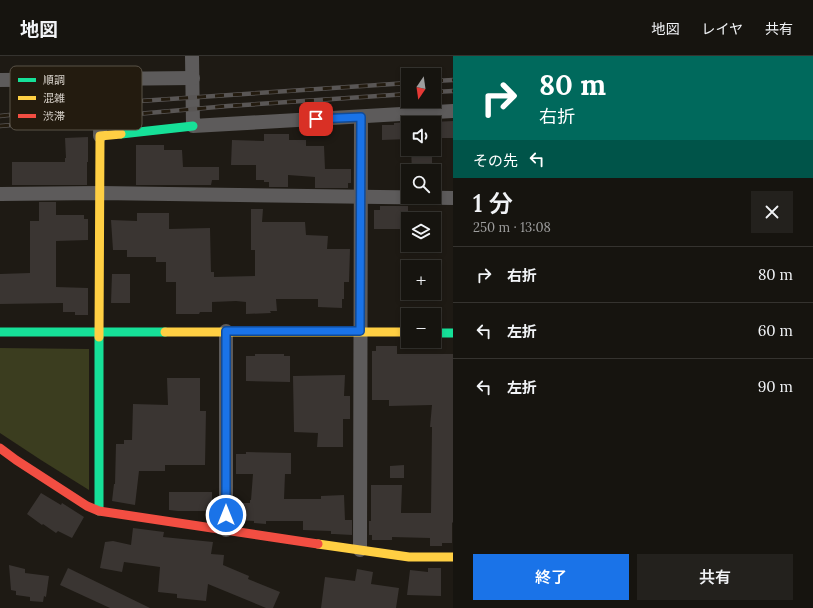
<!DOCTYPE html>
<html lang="ja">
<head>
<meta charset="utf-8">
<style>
  :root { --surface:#16140f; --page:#23211d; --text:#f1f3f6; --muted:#9e9e9e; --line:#35332f; --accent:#1a73e8 }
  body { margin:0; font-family:Lora,"Noto Sans JP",serif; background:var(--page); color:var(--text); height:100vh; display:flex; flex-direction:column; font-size:15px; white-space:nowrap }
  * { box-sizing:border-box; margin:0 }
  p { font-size:13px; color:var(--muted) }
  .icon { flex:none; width:22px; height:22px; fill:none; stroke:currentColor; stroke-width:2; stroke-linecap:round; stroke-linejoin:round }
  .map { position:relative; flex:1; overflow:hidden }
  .details { display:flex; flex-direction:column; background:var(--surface); width:360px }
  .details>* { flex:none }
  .guide { background:#00695c; color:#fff; overflow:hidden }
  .needle { width:26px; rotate:193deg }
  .controls { position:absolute; left:401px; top:12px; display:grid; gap:8px }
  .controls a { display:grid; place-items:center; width:40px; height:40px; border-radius:0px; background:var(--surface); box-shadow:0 2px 6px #0003,0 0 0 1px var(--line); font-size:20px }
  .pin { position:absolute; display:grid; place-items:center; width:34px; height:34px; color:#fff; margin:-17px; border-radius:8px; box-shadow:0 2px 6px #0006 }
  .me { position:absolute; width:44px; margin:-22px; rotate:0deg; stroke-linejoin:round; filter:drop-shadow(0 0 3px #0008) }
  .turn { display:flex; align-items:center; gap:14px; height:84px; padding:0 20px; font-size:18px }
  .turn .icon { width:52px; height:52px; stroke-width:2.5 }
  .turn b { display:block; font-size:28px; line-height:34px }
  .then { display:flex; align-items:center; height:38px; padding:0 20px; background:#0003; gap:8px; font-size:15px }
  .round { display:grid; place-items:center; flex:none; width:42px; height:42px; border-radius:0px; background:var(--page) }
  .head { display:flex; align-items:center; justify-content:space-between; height:68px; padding:0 20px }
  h1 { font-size:24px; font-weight:600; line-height:30px }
  .action { display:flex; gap:8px; margin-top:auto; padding:8px 20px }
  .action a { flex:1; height:46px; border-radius:0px; background:var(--accent); color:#fff; font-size:16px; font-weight:600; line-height:46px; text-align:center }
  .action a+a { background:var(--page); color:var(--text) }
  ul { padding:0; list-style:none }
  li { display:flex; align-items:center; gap:12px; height:56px; padding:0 20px; border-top:1px solid var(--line) }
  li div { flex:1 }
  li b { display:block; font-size:15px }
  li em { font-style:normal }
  header { display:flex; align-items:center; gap:24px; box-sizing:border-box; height:56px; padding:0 20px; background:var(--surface); border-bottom:1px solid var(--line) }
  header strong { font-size:19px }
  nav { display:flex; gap:22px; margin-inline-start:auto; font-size:14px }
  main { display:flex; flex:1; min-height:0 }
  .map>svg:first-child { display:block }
</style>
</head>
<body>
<header>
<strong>地図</strong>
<nav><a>地図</a><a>レイヤ</a><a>共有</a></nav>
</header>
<main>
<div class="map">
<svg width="453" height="552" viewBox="0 0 453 552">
  <rect width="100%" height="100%" fill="#1e1a14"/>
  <path fill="#3b3d1f" d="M0,292L89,293V434L41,404L0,377Z"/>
  <g fill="#3a3532">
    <path d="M453,65V82H434V66Z"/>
    <path d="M408,66V83L382,84V69H394V67Z"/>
    <path d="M264,78H289V84H306V90H324L325,113H351V127H348V132H315V121L288,119V131H269V126H264V124H256V109H231L232,84L264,85Z"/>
    <path d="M88,81V106H87V129H12V106H65V102H66L65,82Z"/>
    <path d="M136,89H164V94H182L183,111H219V124H212L211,129H136Z"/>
    <path d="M411,93H432V115H412Z"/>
    <path d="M39,146H56V159H84V163H88V184L56,185V231L88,232V259H75V256H63V247L0,248V218L30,217V165H39Z"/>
    <path d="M380,150H408V173H374V154H380Z"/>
    <path d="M251,153H263L262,166H305L306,179L328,180L327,193H350L349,226H344V243H342V252L318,251V243H276L277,255H270L271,257L246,258V246L236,245L212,246V256H200L199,258H176V226H166V206H156V201H127V194H113L111,164L137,165V157H169V173L210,172L211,216H214V221L255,220V194H251Z"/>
    <path d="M112,218H130V247H111Z"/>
    <path d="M376,290H397V298H453V466L452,467V487H442V490H430V482L392,481V484H372V479H369V465H371V429H402L401,457H431L432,371H430L432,349L389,350V344H372V295H376Z"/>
    <path d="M255,298H284V300H290V326L246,325V300H255Z"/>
    <path d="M345,319L344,340H350V363H343V391H317L318,377L294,376L293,320Z"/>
    <path d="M167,322H200V355H206L205,409H165V415H139L135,449L112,445L114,428H115L116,388H124V384H132L133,348L168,349Z"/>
    <path d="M246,396L291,397V418H285L284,443H321V440L344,439L345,464H352V479L334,478H331V475L303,474V465H266V468L254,467V465L237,464V447H250V444H251L253,418H236V398H246Z"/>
    <path d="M404,409V422H390V410Z"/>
    <path d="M169,436H212V455H178L169,454Z"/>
    <path d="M41,437L61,449L62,447L84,461L72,482L58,475L56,477L43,468L42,469L27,458Z"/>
    <path d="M133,472L164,476L163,481L213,486L211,498L224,499L223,509L249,520L248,523L280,536L273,552H266L208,528L206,545L177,542V538L158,536L160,511L124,506L122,516L100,512L105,486L113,485L131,489Z"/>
    <path d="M9,509L25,513V517L49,520L46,541L44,540L43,546L30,545V541L16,539V535L11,534Z"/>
    <path d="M68,512L150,552H110L60,529Z"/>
    <path d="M428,512H441V540L407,539L410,514L428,516Z"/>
    <path d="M357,513L373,516L371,528L399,532L396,552H321L325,521L355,525Z"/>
  </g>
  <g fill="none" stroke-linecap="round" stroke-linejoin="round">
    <g stroke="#5d5b5b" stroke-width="14">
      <path d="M192,0L193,70L453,55"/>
      <path d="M0,24L98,23"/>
      <path d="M100,80L101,38L98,23L193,22"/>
      <path d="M0,138L100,137L453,142"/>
      <path d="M226,275V474"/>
      <path d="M360,494L361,61"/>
    </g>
    <g stroke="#16e098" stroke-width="9">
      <path d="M121,78L193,70"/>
      <path d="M0,276H165"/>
      <path d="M434,277H453"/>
      <path d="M99,455V281"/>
    </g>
    <g stroke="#ffcf43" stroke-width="9">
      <path d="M165,276H408"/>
      <path d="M99,281L100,80L121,78"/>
      <path d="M318,488L409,501H453"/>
    </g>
    <path stroke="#f24e42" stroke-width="9" d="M0,392L16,404L87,450L99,455L318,488"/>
    <defs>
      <g id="rail">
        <path d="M434,25L453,24"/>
        <path d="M434,36L453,35"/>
        <path d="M0,60L125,46L408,27"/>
        <path d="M0,70L228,50L408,38"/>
      </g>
    </defs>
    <use href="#rail" stroke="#595655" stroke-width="4.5"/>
    <use href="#rail" stroke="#231b0f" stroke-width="3" stroke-dasharray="9" stroke-linecap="butt"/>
  </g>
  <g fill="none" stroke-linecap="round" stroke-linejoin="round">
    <defs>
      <path id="route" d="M226,459V275H360L361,61L316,63"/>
    </defs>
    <use href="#route" stroke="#114b97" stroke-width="10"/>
    <use href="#route" stroke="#1a73e8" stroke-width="7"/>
  </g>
  <rect x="10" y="10" width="132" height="64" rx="6" fill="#231b0f" stroke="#595247" stroke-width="1"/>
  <rect x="18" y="22" width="18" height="4" fill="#16e098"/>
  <rect x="18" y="40" width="18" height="4" fill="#ffcf43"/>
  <rect x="18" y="58" width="18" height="4" fill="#f24e42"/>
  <g font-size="11" fill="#d7d1ca">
    <text x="43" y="28">順調</text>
    <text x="43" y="46">混雑</text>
    <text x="43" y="64">渋滞</text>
  </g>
</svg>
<div class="controls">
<a><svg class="needle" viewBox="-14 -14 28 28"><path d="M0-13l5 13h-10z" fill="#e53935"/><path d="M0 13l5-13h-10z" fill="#9e9e9e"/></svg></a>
<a><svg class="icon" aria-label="sound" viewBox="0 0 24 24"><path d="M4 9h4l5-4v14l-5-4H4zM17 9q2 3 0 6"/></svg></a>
<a><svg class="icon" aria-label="search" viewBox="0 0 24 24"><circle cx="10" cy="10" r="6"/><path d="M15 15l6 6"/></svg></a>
<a><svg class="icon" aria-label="layers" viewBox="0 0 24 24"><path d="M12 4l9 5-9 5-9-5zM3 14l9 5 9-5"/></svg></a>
<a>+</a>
<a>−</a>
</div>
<div class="pin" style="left:316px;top:63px;background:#d93025"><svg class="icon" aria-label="arrive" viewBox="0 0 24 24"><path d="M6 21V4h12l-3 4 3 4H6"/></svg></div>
<svg class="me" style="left:226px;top:459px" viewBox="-20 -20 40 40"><circle r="17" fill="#1a73e8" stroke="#fff" stroke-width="3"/><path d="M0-11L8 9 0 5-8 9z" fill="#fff"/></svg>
</div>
<section class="details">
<div class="guide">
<div class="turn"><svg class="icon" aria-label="right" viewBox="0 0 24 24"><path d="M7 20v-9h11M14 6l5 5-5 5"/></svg><div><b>80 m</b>右折</div></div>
<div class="then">その先<svg class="icon" aria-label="left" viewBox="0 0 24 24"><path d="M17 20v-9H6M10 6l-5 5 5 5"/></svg></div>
</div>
<div class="head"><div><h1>1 分</h1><p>250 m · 13:08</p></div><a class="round"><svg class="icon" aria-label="close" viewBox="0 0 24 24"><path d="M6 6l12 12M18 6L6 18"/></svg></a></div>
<ul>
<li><svg class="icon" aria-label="right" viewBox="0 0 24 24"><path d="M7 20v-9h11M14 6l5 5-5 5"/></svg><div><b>右折</b></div><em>80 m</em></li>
<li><svg class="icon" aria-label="left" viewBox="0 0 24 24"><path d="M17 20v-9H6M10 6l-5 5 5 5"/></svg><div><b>左折</b></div><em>60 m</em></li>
<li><svg class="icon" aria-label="left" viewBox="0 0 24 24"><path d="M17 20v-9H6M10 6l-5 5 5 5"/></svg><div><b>左折</b></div><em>90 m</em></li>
</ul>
<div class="action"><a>終了</a><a>共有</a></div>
</section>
</main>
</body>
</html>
